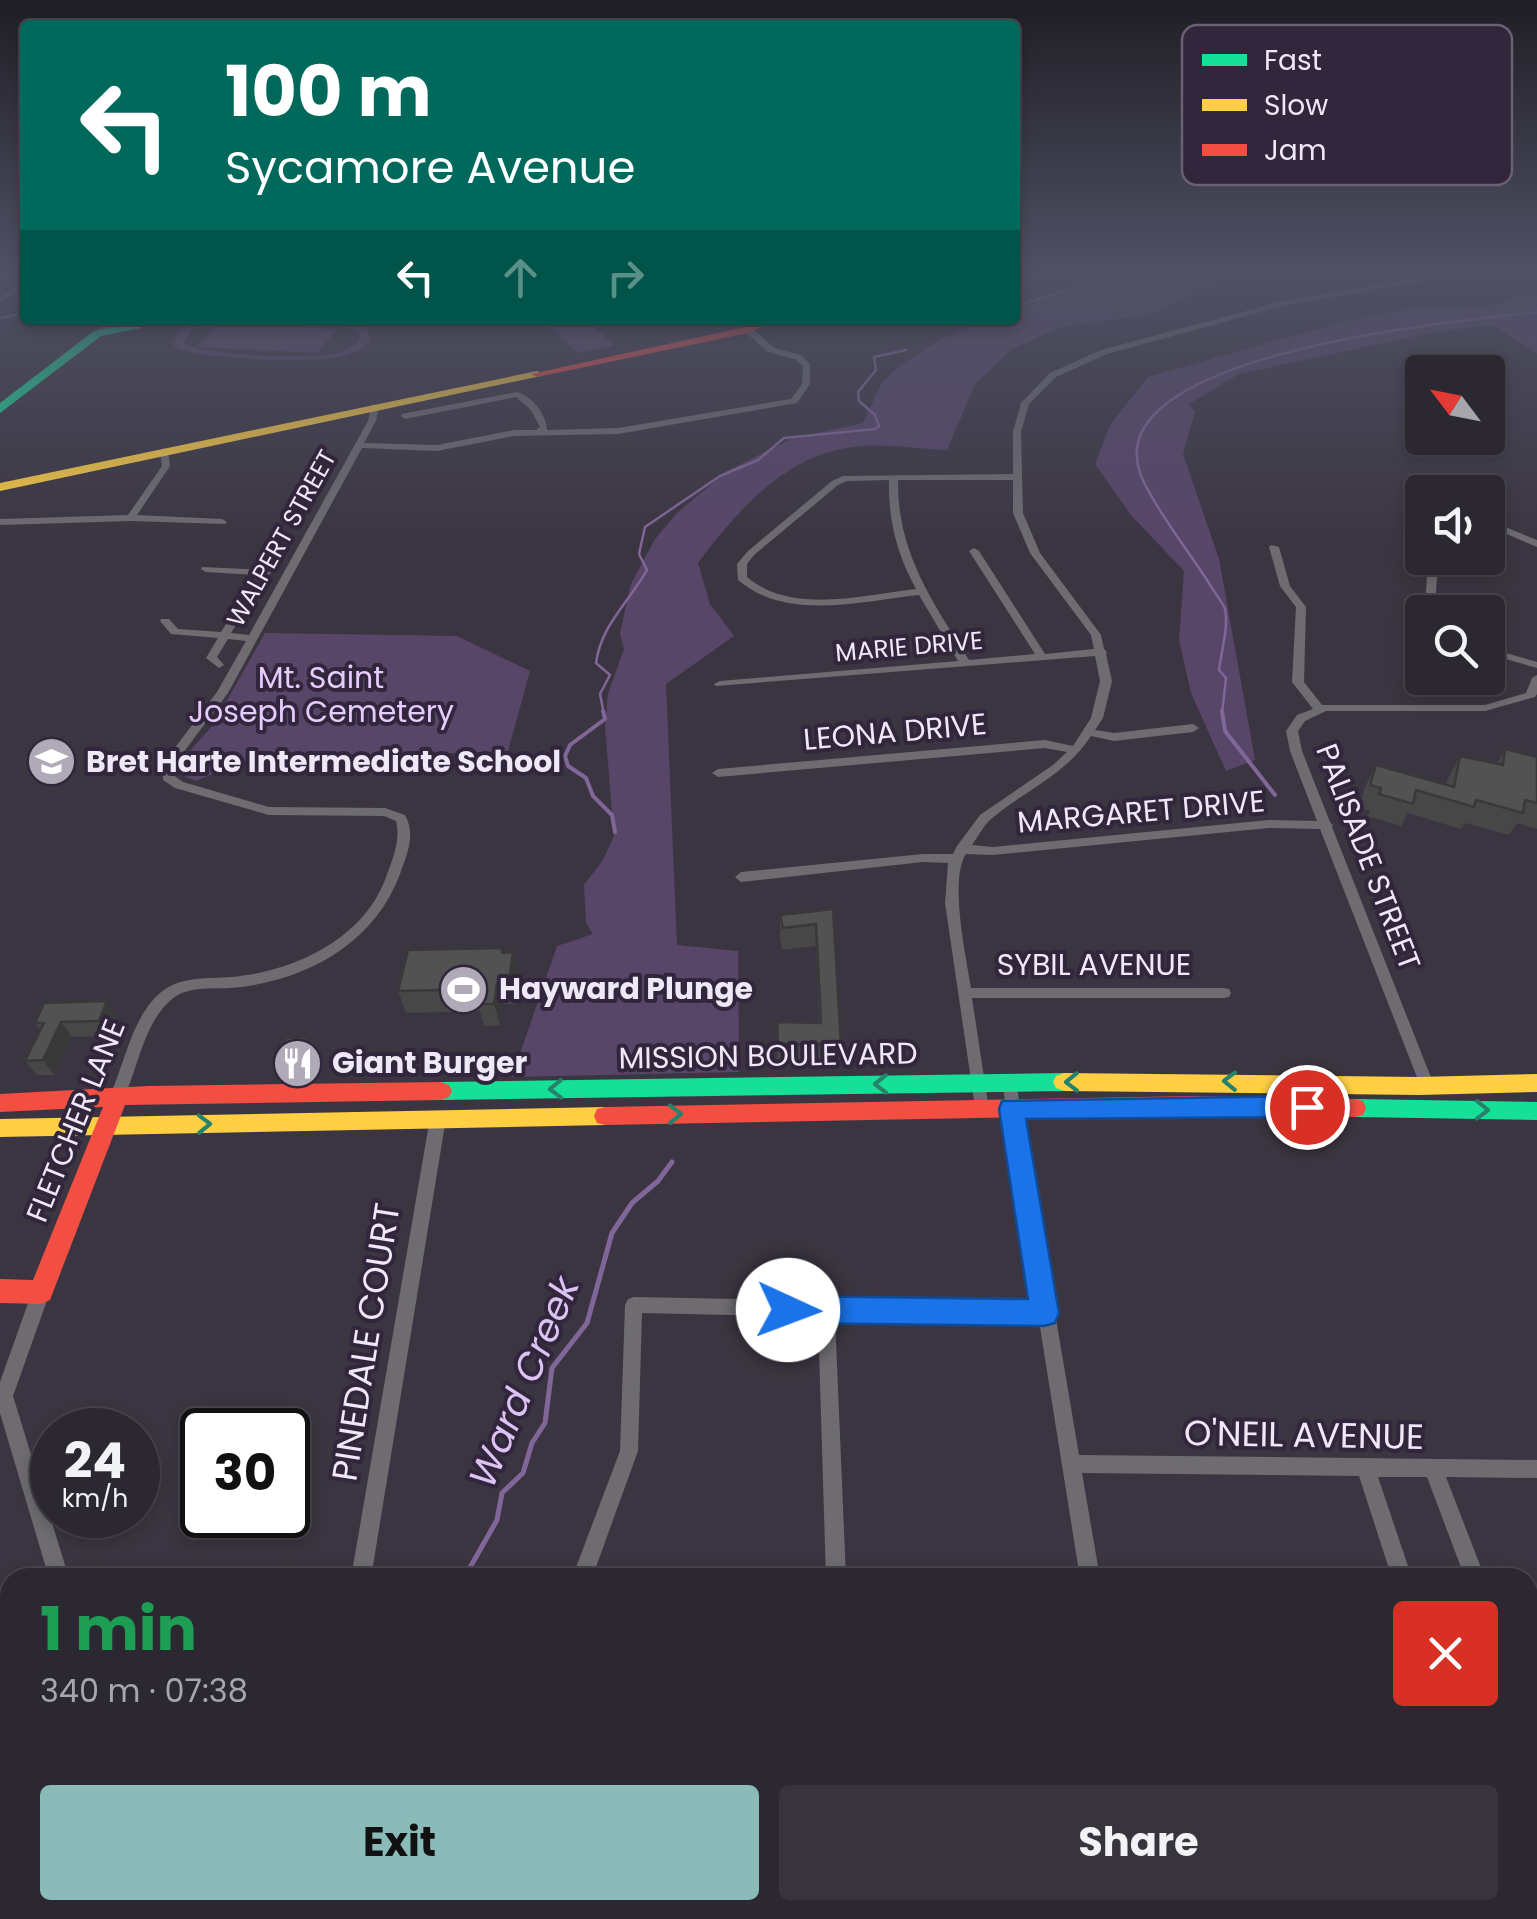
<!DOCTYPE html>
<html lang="en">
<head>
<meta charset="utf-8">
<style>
  :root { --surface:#2c2831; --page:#38343d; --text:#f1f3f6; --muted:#a6a6ab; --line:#48444d; --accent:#8bbbb9 }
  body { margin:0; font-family:Poppins,sans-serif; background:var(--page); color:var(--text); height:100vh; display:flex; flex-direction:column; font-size:38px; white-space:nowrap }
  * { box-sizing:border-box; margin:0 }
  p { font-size:32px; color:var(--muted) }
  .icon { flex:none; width:55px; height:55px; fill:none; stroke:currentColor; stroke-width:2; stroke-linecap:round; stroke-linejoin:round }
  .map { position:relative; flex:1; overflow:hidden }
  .panel { position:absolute; left:0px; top:1568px; width:1538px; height:352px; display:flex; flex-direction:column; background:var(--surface); border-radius:30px 30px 0 0; box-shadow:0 5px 15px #0003,0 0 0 2px var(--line) }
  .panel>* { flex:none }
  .hud { position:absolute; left:20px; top:20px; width:1000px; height:305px; border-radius:10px; box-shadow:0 5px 15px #0003,0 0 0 2px var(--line); background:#00695c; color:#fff; overflow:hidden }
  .needle { width:65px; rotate:302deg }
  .controls { position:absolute; left:1405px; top:355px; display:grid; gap:20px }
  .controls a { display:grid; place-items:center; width:100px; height:100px; border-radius:10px; background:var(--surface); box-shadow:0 5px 15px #0003,0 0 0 2px var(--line); font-size:50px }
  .speed { position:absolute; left:30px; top:1408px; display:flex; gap:20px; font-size:50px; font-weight:700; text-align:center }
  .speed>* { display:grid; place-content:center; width:130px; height:130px; border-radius:50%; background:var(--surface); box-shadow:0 5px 15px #0003,0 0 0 2px var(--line); line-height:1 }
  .speed small { font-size:25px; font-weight:400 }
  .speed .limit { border:5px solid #111; border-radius:15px; background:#fff; color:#111 }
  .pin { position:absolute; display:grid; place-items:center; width:85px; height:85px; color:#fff; margin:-42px; border:5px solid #fff; border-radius:50%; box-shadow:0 2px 10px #0007 }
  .me { position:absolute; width:110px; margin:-55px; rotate:92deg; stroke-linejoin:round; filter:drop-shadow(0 0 8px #0008) }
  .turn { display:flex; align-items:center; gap:35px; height:210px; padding:0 40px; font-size:45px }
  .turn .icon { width:130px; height:130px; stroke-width:2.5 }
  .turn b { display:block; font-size:70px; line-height:85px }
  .lanes { display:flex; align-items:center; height:95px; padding:0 40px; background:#0003; justify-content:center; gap:50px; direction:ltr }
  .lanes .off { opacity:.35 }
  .round { display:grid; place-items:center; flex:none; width:105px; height:105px; border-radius:10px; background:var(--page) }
  .headline { display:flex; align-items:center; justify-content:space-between; height:170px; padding:0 40px }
  h1 { font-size:60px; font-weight:700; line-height:75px; color:#1e9e55 }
  .action { display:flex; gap:20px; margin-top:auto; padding:20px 40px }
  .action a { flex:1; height:115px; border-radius:10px; background:var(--accent); color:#111; font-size:40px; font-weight:700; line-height:115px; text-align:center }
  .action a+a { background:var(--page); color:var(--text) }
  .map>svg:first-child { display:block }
</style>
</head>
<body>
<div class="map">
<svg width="1537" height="1919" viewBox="0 0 1537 1919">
  <rect width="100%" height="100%" fill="#3b3541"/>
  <g fill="#584669" fill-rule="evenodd">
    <path d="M1122,274H1260L1230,277L1148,315L1061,327L1012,349L975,384L947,450C920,449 890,444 862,446C789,451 739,508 698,563L710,604L734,636L666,684L677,945L738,951L739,1072L512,1077L557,946L593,934L586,923L584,885L603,860L614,836L605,726L608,694L624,649L620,633L631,584L655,539L677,513L727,471L791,439L863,423L881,384L899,366L942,339L984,321L1015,320V310L1024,306Z"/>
    <path d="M1537,288V353L1492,325L1435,332L1239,374L1189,404L1195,412L1183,454L1219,559L1255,760L1226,771L1191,693L1179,640L1184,571L1131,515L1095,464L1110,425L1148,377L1350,320L1401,310L1498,305Z"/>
    <path d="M202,320L370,323L366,328L370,338C364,350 352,354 338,357C312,363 194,360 174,346L177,333ZM220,322L343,327L356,331L360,338C353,348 345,351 333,354C308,359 202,356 184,343L192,330Z"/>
    <path d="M563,320H587L614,345L578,353L547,323Z"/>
    <path d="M220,323L337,329L317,353L196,347Z"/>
    <path d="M265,633L457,636L530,671L508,751L243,761L196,781L178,773V764L213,725Z"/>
    <path d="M10,1877V1910H231L220,1919H0V1878Z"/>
  </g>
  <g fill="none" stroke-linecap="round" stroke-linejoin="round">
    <g stroke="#816699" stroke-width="2.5">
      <path d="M1015,306L1122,274"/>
      <path d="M0,318L25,313"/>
      <path d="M604,714L600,694L610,675L596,663C601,625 629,602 647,570L639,554L645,527L720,476L758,460L784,438L875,429L879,426L875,415L859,401L858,392L876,370L874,357L906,350"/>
      <path d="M1222,714L1226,678L1219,670C1221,653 1229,625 1225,609C1222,601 1213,591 1209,583C1191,555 1150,501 1140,473C1098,352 1464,321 1537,312"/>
    </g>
    <g stroke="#816699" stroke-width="4">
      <path d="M603,711L605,719L570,745L565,756L568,766L586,778L593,796L612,815L615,832"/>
      <path d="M1222,711L1225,731L1275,795"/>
    </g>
    <g stroke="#816699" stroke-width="5">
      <path d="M464,1578L497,1520L502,1493L523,1473L532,1443L545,1423L552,1368L587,1323L612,1233L632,1203L658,1181L672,1162"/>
      <path d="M193,1919L204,1910"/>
    </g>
    <g fill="#6e6c71" fill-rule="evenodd">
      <path d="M1444,274H1462L1287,305L1107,354L1056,377L1029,404L1021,432L1023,513L1040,553L1101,635L1104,649L1107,652L1106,654L1112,681L1103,718L1095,730L1114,733L1193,724L1199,728L1193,732L1114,741L1091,736C1066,775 1025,790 991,819C983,826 978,837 972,845L993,847L1269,820L1317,821L1290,751L1286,731L1297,715L1313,709L1292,682L1296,607L1280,586L1269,547L1271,545L1279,547L1290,586L1306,607L1304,682L1322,705H1485L1526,693L1532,678L1537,675V694L1535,697L1485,711H1326L1305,721L1298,731L1302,751L1330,822L1333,825L1332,827L1434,1085L1432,1089L1427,1091L1422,1089L1420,1085L1320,829L1269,828L993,855L966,854C949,880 966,956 971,988H1224L1229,989L1231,993L1229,997L1224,998H972L989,1110L986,1114L981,1116L976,1114L945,903L948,863L923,862L741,882L735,877L741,872L923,854H953L957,846L980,815L1053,765L1067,752L1045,748L718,777L712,773L718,769L1045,740L1073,746L1091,718L1100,681L1095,656L716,686L714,684L720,681L958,661L919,595C861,601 787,622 738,580L737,564L748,551L832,481L843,476L1013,474V432L1021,403L1050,373L1101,350L1283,301ZM889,480C888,520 897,554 916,589C863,595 792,615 747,577V564L754,555L838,485L847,481ZM898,480H1013V513L1030,553L1091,635L1094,649L1045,654L979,551L974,548L969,551L1035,654L969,660C932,601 897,552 898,480Z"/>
      <path d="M22,280H25V285L0,302V297Z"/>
      <path d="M110,320H119L101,335H95V331Z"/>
      <path d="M745,328H751L774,348L801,355L810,364V384L797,403L618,434L514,436L437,451L362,448L228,693L174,765L173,775L183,782L269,807L385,808L405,815C416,835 407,854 400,874C374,945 303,982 231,988C211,989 188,986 172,999C143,1023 138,1070 122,1102L117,1104L112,1102L109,1098C125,1064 132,1013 164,990C184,976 208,979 231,977C292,972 362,940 385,880C392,861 401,841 396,821L384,816L269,815L175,788L163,780L162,765L217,692L246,641L228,639L217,657L224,665L219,668L206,658L218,638L171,634L160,621L161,619H169L178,629L221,632L257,575L206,572L201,569L202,567L266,570L271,573L266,576L231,633L249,635L368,421L372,404L379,406L376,421L364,443L437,445L514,430H536L540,427L531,410L516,397L405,419L401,416L402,414L517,392C533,397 546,414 547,430L618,428L791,399L802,384L803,366L795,359L768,352L745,332Z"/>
      <path d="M164,448L168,451L170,466L137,515L222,519L227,522L225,524L131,521L0,525V519L128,515L162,466L160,451Z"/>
      <path d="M1488,520L1537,540V547L1488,526Z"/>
      <path d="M1432,574L1437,577L1435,606L1440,612H1430L1425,606L1427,577Z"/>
      <path d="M1488,648L1537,662V668L1488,654Z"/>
      <path d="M1009,1076L1014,1078L1016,1082L1079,1455L1537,1460V1478L1446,1477L1485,1578H1465L1427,1477H1378L1412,1578H1392L1359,1476L1082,1473L1100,1578H1080L1039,1321L835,1317L846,1578H826L818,1317L642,1313L638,1451L592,1578H572L620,1451L625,1305L628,1299L634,1297L1037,1305L1002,1082L1004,1078Z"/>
      <path d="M438,1112L443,1113L446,1118L371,1578H351L430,1118L433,1113Z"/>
      <path d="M41,1284L47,1286L50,1292L13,1396L69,1578H49L0,1413V1382L32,1292L35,1286Z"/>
    </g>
    <g fill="#16e098" fill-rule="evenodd">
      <path d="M137,323L142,326L141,328L101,336L0,413V403L94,331Z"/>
      <path d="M1064,1073L1072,1076L1075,1082L1072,1088L1064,1091L441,1100L433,1097L430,1091L433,1085L441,1082Z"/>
      <path d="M1355,1099L1537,1102V1120L1355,1117L1347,1115L1344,1108L1347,1101Z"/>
    </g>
    <g fill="#ffcf43" fill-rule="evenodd">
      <path d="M537,371L543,374L541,376L0,491V483Z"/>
      <path d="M1064,1073L1419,1077L1537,1074V1092L1419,1095L1064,1091L1056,1088L1053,1082L1056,1076Z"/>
      <path d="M605,1107L613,1109L616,1116L613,1123L605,1125L0,1137V1119Z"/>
    </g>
    <g fill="#f24e42" fill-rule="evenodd">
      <path d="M763,320H777L748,333L537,377L531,374L745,327Z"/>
      <path d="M441,1082L449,1085L452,1091L449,1097L441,1100L125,1105L50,1300L41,1304L0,1303V1279L33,1280L103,1107L0,1112V1094L148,1086Z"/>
      <path d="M1193,1096L1355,1099L1363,1101L1366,1108L1363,1115L1355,1117L1193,1114L605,1125L597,1123L594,1116L597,1109L605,1107Z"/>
    </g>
    <defs>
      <g id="rail">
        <path d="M0,1786H10"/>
        <path d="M1528,1786H1537"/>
        <path d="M1528,1803H1537"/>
        <path d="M0,1804L10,1803"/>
      </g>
    </defs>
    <use href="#rail" stroke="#716d76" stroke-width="9"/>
    <use href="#rail" stroke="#31263b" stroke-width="5" stroke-dasharray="14" stroke-linecap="butt"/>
  </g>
  <g fill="#474747">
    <path d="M1505,749L1537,757V829L1517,823L1509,835L1465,823L1461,829L1408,813L1401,826L1368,816L1370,811L1359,808L1365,787L1376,765L1446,785L1448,778L1460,756L1497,764Z"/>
    <path d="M833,909L841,1044L839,1065L777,1066V1022L819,1023L816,946L782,950L780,937V915Z"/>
    <path d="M502,948L504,953L513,952L519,974L514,1004H503L500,1025L484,1026L480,1011L406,1013L398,991Z"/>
    <path d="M116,1016L108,1036L72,1037L54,1075H37L25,1061L40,1030L35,1023Z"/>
    <path d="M312,1048L304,1078H283L278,1068Z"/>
  </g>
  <g fill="#39393a">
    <path d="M513,952L519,974L514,1004L509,982Z"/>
    <path d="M497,983L503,1004L500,1025L494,1004Z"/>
    <path d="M107,1001L116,1016L108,1036L99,1021Z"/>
    <path d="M61,1022L72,1037L54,1075L43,1060Z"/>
    <path d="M307,1037L312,1048L304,1078L299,1067Z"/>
  </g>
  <g fill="#525253" stroke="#39393a" stroke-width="2.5">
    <path d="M1505,749L1537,757V803L1525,800L1523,813L1476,800L1474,807L1416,790L1413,804L1379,794L1381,788L1370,785L1376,765L1454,787L1460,756L1503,765Z"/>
    <path d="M833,909L841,1044H778L777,1022L821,1023L816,924L783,928L780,915Z"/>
    <path d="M502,948V953L513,952L509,982L497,983L494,1004H478L480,989L398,991L408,950Z"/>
    <path d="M107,1001L99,1021L61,1022L43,1060L25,1061L44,1023H35L44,1003Z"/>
    <path d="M307,1037L299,1067L278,1068L286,1038Z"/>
  </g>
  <defs><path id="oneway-chevron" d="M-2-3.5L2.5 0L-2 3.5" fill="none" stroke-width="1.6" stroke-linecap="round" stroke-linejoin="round" transform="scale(2.5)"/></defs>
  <g stroke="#24836a">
    <use href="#oneway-chevron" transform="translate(1230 1081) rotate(-179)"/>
    <use href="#oneway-chevron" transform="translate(1072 1082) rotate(179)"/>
    <use href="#oneway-chevron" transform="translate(881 1084) rotate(179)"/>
    <use href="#oneway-chevron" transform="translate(556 1089) rotate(179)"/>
    <use href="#oneway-chevron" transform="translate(1482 1110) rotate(1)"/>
    <use href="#oneway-chevron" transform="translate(675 1114) rotate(-1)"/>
    <use href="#oneway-chevron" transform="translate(204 1124) rotate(-1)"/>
  </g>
  <linearGradient id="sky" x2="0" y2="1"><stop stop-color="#201d24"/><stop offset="0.5" stop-color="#4f5165"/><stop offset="1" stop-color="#4f5165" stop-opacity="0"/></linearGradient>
  <rect width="1537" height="543" fill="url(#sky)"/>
  <path fill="#1a73e8" stroke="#114b97" stroke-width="2.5" d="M1307,1096L1316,1099L1320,1107L1316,1114L1307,1117L1026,1119L1059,1313L1055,1323L1044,1326L788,1323L777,1319L773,1310L777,1300L788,1296L1028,1299L999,1109L1002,1101Z"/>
  <defs>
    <symbol id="school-disc" viewBox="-11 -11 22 22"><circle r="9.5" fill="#b0a9b7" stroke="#31263b"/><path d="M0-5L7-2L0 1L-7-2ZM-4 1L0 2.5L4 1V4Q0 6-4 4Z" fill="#fff"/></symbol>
    <symbol id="stadium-disc" viewBox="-11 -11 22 22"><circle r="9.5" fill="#b0a9b7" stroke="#31263b"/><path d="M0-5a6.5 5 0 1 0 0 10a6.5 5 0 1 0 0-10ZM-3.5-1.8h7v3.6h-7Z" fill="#fff"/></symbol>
    <symbol id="restaurant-disc" viewBox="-11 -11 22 22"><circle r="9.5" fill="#b0a9b7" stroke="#31263b"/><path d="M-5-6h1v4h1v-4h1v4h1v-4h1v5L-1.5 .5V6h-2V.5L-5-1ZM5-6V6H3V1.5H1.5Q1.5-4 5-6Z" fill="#fff"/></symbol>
  </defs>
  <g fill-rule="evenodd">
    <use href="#school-disc" x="24" y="734" width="55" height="55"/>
    <use href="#stadium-disc" x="436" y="962" width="55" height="55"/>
    <use href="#restaurant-disc" x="270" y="1036" width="55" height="55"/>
  </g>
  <g text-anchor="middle" stroke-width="8" stroke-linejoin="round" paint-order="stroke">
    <g font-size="25" fill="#efe8f6" stroke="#31263b">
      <text transform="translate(281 538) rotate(-61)" y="9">WALPERT STREET</text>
      <text transform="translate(909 646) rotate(-5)" y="9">MARIE DRIVE</text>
    </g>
    <g font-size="30" fill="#e5ccfd" stroke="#31263b">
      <text x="321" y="688">Mt. Saint<tspan x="321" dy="34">Joseph Cemetery</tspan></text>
    </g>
    <g font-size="30" fill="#efe8f6" stroke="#31263b">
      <text transform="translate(895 732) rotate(-5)" y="10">LEONA DRIVE</text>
      <text transform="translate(1141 812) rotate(-5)" y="10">MARGARET DRIVE</text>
      <text transform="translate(1368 857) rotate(69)" y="10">PALISADE STREET</text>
      <text x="1094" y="975">SYBIL AVENUE</text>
      <text transform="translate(768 1056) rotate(-1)" y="10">MISSION BOULEVARD</text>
      <text transform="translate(76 1121) rotate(-68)" y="10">FLETCHER LANE</text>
    </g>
    <g font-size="30" font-weight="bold" fill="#efe8f6" stroke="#31263b" text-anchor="start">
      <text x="86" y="772">Bret Harte Intermediate School</text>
      <text x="499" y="999">Hayward Plunge</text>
      <text x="332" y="1073">Giant Burger</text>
    </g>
    <g font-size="35" fill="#efe8f6" stroke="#31263b">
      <text transform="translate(366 1342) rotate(-81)" y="12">PINEDALE COURT</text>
      <text transform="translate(1304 1435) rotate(1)" y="12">O'NEIL AVENUE</text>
    </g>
    <g font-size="38" font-style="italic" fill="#dbc3f3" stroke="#31263b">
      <text transform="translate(524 1382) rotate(-67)" y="13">Ward Creek</text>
    </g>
  </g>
  <rect x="1182" y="25" width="330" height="160" rx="15" fill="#31263b" stroke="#6a6073" stroke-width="2.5"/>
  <rect x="1202" y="54" width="45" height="12" fill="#16e098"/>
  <rect x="1202" y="99" width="45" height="12" fill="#ffcf43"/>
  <rect x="1202" y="144" width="45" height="12" fill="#f24e42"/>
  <g font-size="28" fill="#efe8f6">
    <text x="1264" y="70">Fast</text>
    <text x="1264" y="115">Slow</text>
    <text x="1264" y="160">Jam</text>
  </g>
</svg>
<div class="controls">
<a><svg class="needle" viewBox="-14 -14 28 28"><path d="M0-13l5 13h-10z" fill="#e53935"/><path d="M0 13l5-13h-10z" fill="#a6a6ab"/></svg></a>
<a><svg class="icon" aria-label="sound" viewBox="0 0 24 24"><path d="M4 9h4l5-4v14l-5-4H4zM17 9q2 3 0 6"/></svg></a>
<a><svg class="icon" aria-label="search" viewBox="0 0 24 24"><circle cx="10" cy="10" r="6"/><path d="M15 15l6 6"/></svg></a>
</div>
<div class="speed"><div>24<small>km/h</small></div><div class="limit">30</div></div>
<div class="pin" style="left:1307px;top:1107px;background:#d93025"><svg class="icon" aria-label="arrive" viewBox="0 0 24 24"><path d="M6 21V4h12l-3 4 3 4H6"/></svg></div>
<svg class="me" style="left:788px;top:1310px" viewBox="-20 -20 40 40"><circle r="19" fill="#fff"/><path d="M0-13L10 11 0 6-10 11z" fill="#1a73e8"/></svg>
<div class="hud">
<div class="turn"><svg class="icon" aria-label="left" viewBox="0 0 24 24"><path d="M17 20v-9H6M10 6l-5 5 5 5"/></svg><div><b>100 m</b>Sycamore Avenue</div></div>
<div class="lanes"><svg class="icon" aria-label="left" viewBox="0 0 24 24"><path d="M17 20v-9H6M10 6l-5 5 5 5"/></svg><svg class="icon off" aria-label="ahead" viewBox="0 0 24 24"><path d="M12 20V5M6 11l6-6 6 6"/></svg><svg class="icon off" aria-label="right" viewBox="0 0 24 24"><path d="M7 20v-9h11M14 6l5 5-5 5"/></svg></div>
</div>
<section class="panel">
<div class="headline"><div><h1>1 min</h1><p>340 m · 07:38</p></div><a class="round" style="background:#d93025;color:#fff"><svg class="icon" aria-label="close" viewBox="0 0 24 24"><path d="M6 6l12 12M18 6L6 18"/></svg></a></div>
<div class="action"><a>Exit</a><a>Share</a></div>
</section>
</div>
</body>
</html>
